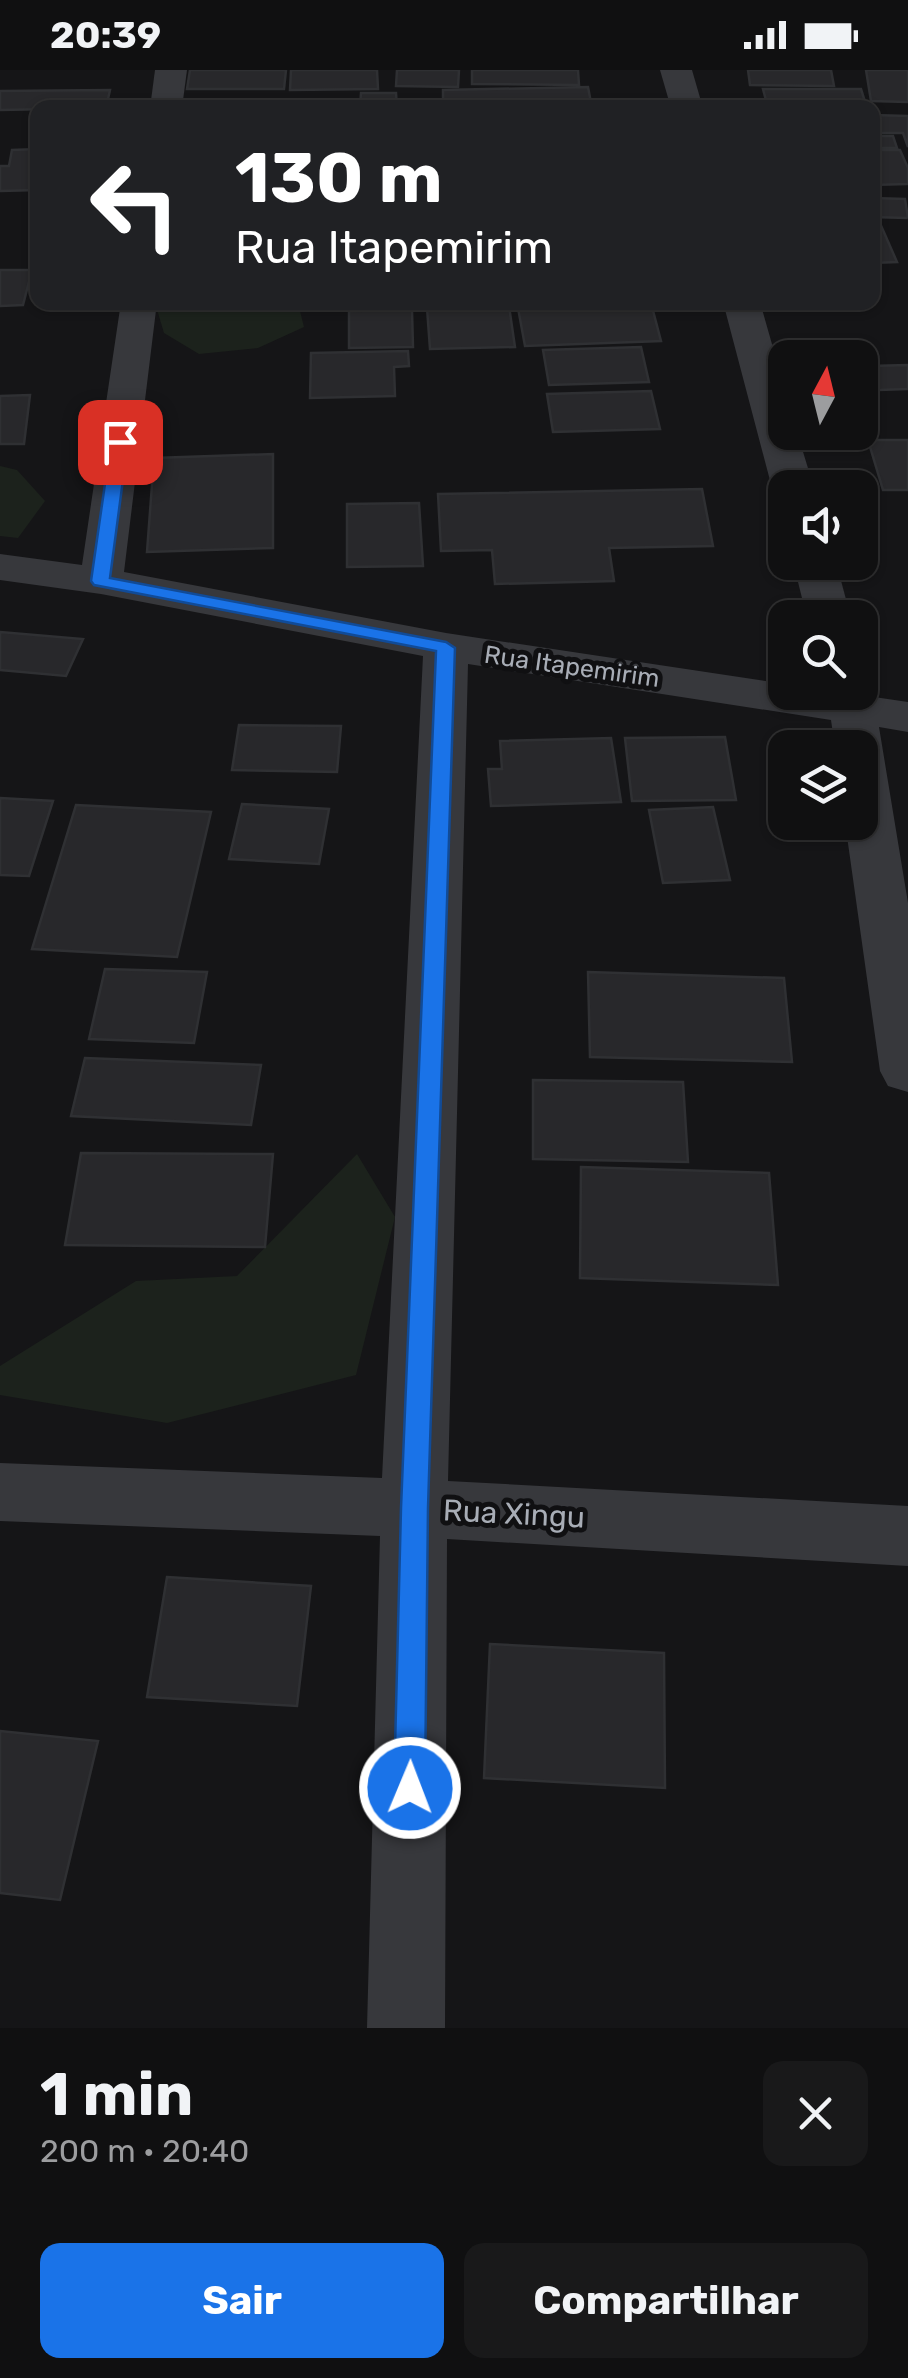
<!DOCTYPE html>
<html lang="pt">
<head>
<meta charset="utf-8">
<style>
  :root { --surface:#101011; --page:#19191a; --text:#f1f3f6; --muted:#9c9d9f; --line:#303031; --accent:#1a73e8 }
  body { margin:0; font-family:Rubik,sans-serif; background:var(--page); color:var(--text); height:100vh; display:flex; flex-direction:column; font-size:38px; white-space:nowrap }
  * { box-sizing:border-box; margin:0 }
  p { font-size:32px; color:var(--muted) }
  .icon { flex:none; width:55px; height:55px; fill:none; stroke:currentColor; stroke-width:2; stroke-linecap:round; stroke-linejoin:round }
  .map { position:relative; height:1958px; overflow:hidden }
  .drawer { display:flex; flex-direction:column; background:var(--surface); flex:1 }
  .drawer>* { flex:none }
  .banner { position:absolute; left:30px; top:30px; width:850px; height:210px; border-radius:20px; box-shadow:0 2px 8px #0004,0 0 0 2px var(--line); background:#202124; color:#fff; overflow:hidden }
  .needle { width:65px; rotate:7deg }
  .fabs { position:absolute; left:768px; top:270px; display:grid; gap:20px }
  .fabs a { display:grid; place-items:center; width:110px; height:110px; border-radius:20px; background:var(--surface); box-shadow:0 2px 8px #0004,0 0 0 2px var(--line); font-size:50px }
  .pin { position:absolute; display:grid; place-items:center; width:85px; height:85px; color:#fff; margin:-42px; border-radius:20px; box-shadow:0 5px 15px #0006 }
  .me { position:absolute; width:110px; margin:-55px; rotate:1deg; stroke-linejoin:round; filter:drop-shadow(0 0 8px #0008) }
  .turn { display:flex; align-items:center; gap:35px; height:210px; padding:0 40px; font-size:45px }
  .turn .icon { width:130px; height:130px; stroke-width:2.5 }
  .turn b { display:block; font-size:70px; line-height:85px }
  .round { display:grid; place-items:center; flex:none; width:105px; height:105px; border-radius:20px; background:var(--page) }
  .summary { display:flex; align-items:center; justify-content:space-between; height:170px; padding:0 40px }
  h1 { font-size:60px; font-weight:700; line-height:75px }
  .cta { display:flex; gap:20px; margin-top:auto; padding:20px 40px }
  .cta a { flex:1; height:115px; border-radius:20px; background:var(--accent); color:#fff; font-size:40px; font-weight:700; line-height:115px; text-align:center }
  .cta a+a { background:var(--page); color:var(--text) }
  .status { display:flex; justify-content:space-between; align-items:center; height:70px; padding:0 50px; background:var(--surface); direction:ltr }
  .status svg { height:28px; fill:currentColor }
  .map>svg:first-child { display:block }
</style>
</head>
<body>
<div class="status"><b>20:39</b><svg viewBox="0 0 49 12"><path d="M0 12V9h3v3zM5 12V6h3v6zM10 12V3h3v9zM15 12V0h3v12zM26 1h20v11H26zM47 4h2v5h-2z"/></svg></div>
<div class="map">
<svg width="908" height="1958" viewBox="0 0 908 1958">
  <rect width="100%" height="100%" fill="#151517"/>
  <g fill="#1c221c">
    <path d="M155,233H298L304,257L258,278L199,284L164,263Z"/>
    <path d="M0,396L17,400L45,431L18,468L0,466Z"/>
    <path d="M357,1084L395,1147L356,1305L167,1353L0,1325V1296L136,1211L237,1206Z"/>
  </g>
  <g fill="#28282b" stroke="#2f3033" stroke-width="2.5">
    <path d="M190,0H286L284,19H187Z"/>
    <path d="M291,0H377L378,19L290,20Z"/>
    <path d="M397,0H459L458,17L396,16Z"/>
    <path d="M472,0H578L579,15L472,14Z"/>
    <path d="M748,0H831L834,16L750,15Z"/>
    <path d="M866,0H908V32L871,31Z"/>
    <path d="M588,17L592,38H464V30H443V20Z"/>
    <path d="M763,19H861L867,38H768Z"/>
    <path d="M110,20L106,38L0,40V21Z"/>
    <path d="M361,23H396L397,38H360Z"/>
    <path d="M872,45L908,46V77L903,63H872Z"/>
    <path d="M872,66H893L897,78H872Z"/>
    <path d="M38,79V120L0,121V96H9L12,80Z"/>
    <path d="M872,80H900L908,98V114L872,115Z"/>
    <path d="M872,128L905,129L908,148L872,147Z"/>
    <path d="M872,151H879L897,192L872,193Z"/>
    <path d="M0,200H32L23,235L0,236Z"/>
    <path d="M651,233L661,271L525,276L518,238Z"/>
    <path d="M509,236L515,277L430,279L427,238Z"/>
    <path d="M412,240L413,277L349,278V241Z"/>
    <path d="M641,277L649,312L549,315L543,280Z"/>
    <path d="M408,281L409,296L394,297L395,326L310,328L311,283Z"/>
    <path d="M908,295V319L879,320L871,296Z"/>
    <path d="M651,321L660,359L553,362L547,324Z"/>
    <path d="M30,325L24,374H0V326Z"/>
    <path d="M868,370H908V420H883Z"/>
    <path d="M273,384V478L147,482L154,388Z"/>
    <path d="M702,419L713,476L609,478L614,511L495,514L492,480L441,481L438,424Z"/>
    <path d="M419,433L423,496L347,497V434Z"/>
    <path d="M0,562L83,569L66,606L0,600Z"/>
    <path d="M239,655L341,656L337,702L232,700Z"/>
    <path d="M725,667L736,730L632,731L625,668Z"/>
    <path d="M611,668L621,732L491,736L488,699H502L500,671Z"/>
    <path d="M0,728L53,731L29,806L0,805Z"/>
    <path d="M242,734L329,739L319,794L229,789Z"/>
    <path d="M76,735L211,742L177,887L32,879Z"/>
    <path d="M713,737L730,810L663,813L649,740Z"/>
    <path d="M105,899L207,902L194,973L89,969Z"/>
    <path d="M588,902L784,908L792,992L590,987Z"/>
    <path d="M85,988L261,995L251,1055L71,1046Z"/>
    <path d="M533,1010L683,1012L688,1092L533,1089Z"/>
    <path d="M81,1083L273,1084L265,1177L65,1175Z"/>
    <path d="M581,1097L769,1103L778,1215L580,1208Z"/>
    <path d="M167,1507L311,1516L297,1636L147,1627Z"/>
    <path d="M490,1574L664,1583L665,1718L484,1708Z"/>
    <path d="M0,1661L98,1671L60,1830L0,1823Z"/>
  </g>
  <g fill="none" stroke-linecap="round" stroke-linejoin="round">
    <g fill="#37383c" fill-rule="evenodd">
      <path d="M155,0H187L182,38H150Z"/>
      <path d="M660,0H692L703,38H671Z"/>
      <path d="M121,232H157L124,502L446,563L785,614V622H860V610L866,612L874,627L908,632V662L879,657L908,833V1022L888,1016L880,1001L845,752H860V678H835L831,650L468,594L448,1411L908,1436V1496L447,1469L445,1958H367L380,1466L0,1451V1393L382,1408L423,586L101,524L0,510V484L82,495Z"/>
      <path d="M723,232H760L785,320V362H797L814,418H785V428L772,418Z"/>
      <path d="M793,492H836L851,548H807Z"/>
    </g>
  </g>
  <path fill="#1a73e8" stroke="#114b97" stroke-width="2.5" d="M120,367L128,372L110,508L446,572L455,578L428,1438L425,1718L420,1729L410,1733L399,1729L394,1718L401,1438L436,581L94,515L91,511L111,372Z"/>
  <g text-anchor="middle" stroke-width="10" stroke-linejoin="round" paint-order="stroke">
    <g font-size="25" fill="#a8adb6" stroke="#101012">
      <text transform="translate(572 596) rotate(8)" y="9">Rua Itapemirim</text>
    </g>
    <g font-size="30" fill="#a8adb6" stroke="#101012">
      <text transform="translate(514 1444) rotate(3)" y="10">Rua Xingu</text>
    </g>
  </g>
</svg>
<div class="fabs">
<a><svg class="needle" viewBox="-14 -14 28 28"><path d="M0-13l5 13h-10z" fill="#e53935"/><path d="M0 13l5-13h-10z" fill="#9c9d9f"/></svg></a>
<a><svg class="icon" aria-label="sound" viewBox="0 0 24 24"><path d="M4 9h4l5-4v14l-5-4H4zM17 9q2 3 0 6"/></svg></a>
<a><svg class="icon" aria-label="search" viewBox="0 0 24 24"><circle cx="10" cy="10" r="6"/><path d="M15 15l6 6"/></svg></a>
<a><svg class="icon" aria-label="layers" viewBox="0 0 24 24"><path d="M12 4l9 5-9 5-9-5zM3 14l9 5 9-5"/></svg></a>
</div>
<div class="pin" style="left:120px;top:372px;background:#d93025"><svg class="icon" aria-label="arrive" viewBox="0 0 24 24"><path d="M6 21V4h12l-3 4 3 4H6"/></svg></div>
<svg class="me" style="left:410px;top:1718px" viewBox="-20 -20 40 40"><circle r="17" fill="#1a73e8" stroke="#fff" stroke-width="3"/><path d="M0-11L8 9 0 5-8 9z" fill="#fff"/></svg>
<div class="banner">
<div class="turn"><svg class="icon" aria-label="left" viewBox="0 0 24 24"><path d="M17 20v-9H6M10 6l-5 5 5 5"/></svg><div><b>130 m</b>Rua Itapemirim</div></div>
</div>
</div>
<section class="drawer">
<div class="summary"><div><h1>1 min</h1><p>200 m · 20:40</p></div><a class="round"><svg class="icon" aria-label="close" viewBox="0 0 24 24"><path d="M6 6l12 12M18 6L6 18"/></svg></a></div>
<div class="cta"><a>Sair</a><a>Compartilhar</a></div>
</section>
</body>
</html>
